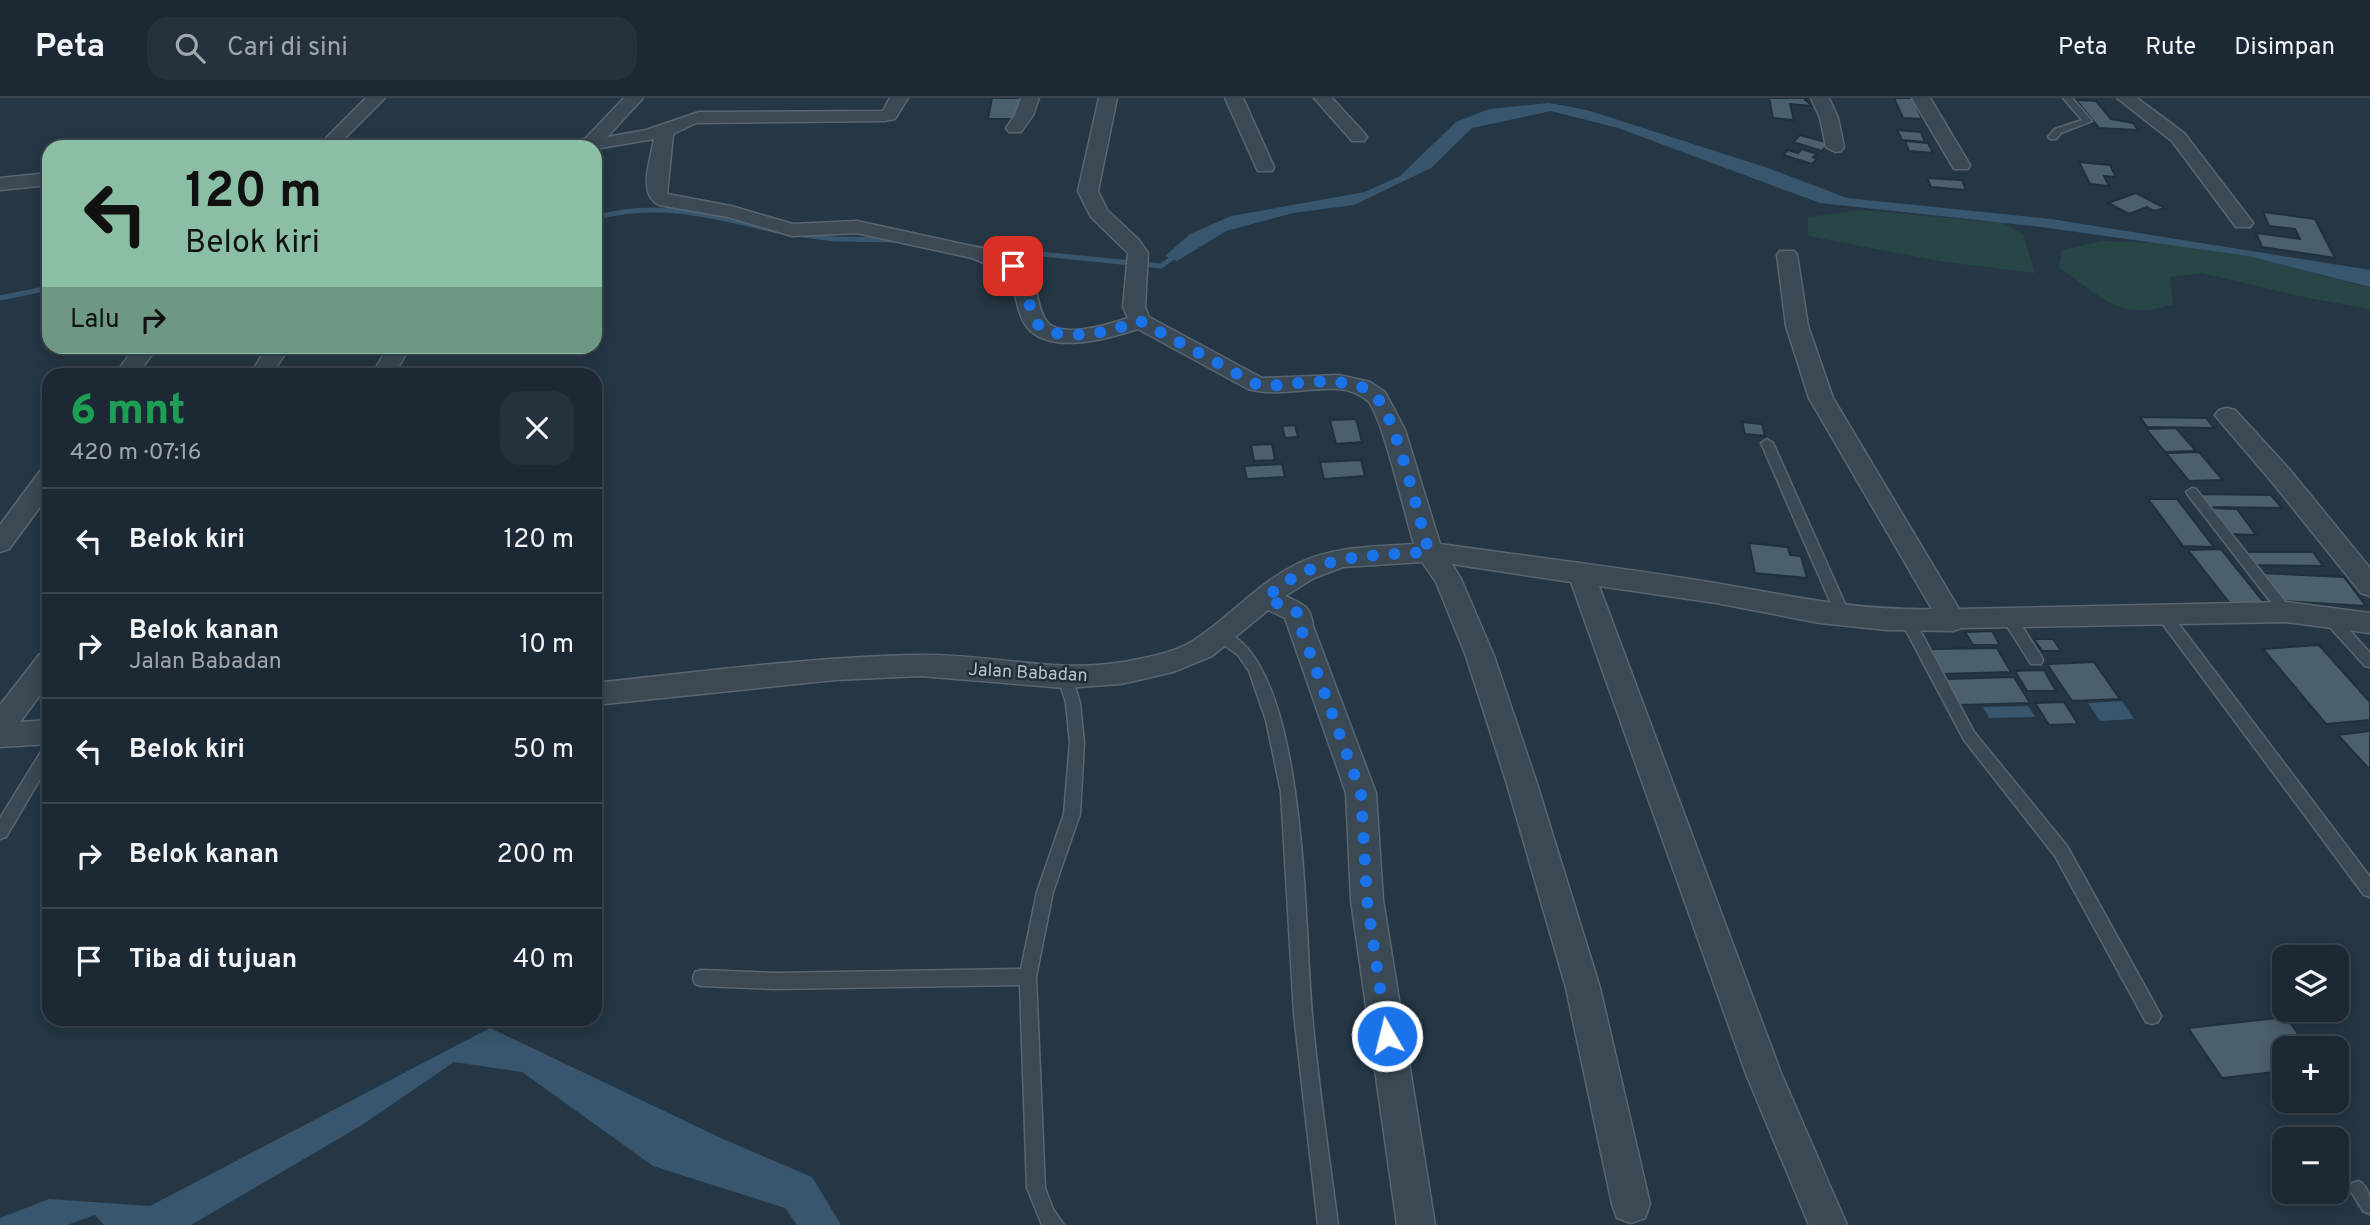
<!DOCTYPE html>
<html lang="id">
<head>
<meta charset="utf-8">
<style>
  :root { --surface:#1c2934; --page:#25313c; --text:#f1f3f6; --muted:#a0a6ac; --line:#3a454f }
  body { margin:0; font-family:Overpass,sans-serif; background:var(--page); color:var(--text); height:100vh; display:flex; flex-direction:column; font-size:26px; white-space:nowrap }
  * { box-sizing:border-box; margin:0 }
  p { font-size:23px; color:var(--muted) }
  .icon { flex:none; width:38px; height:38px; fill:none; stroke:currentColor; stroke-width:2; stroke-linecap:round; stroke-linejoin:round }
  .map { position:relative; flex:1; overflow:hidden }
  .panel { position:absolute; left:42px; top:270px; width:560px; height:658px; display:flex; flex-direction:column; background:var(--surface); border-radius:21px; box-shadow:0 4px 18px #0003,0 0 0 2px var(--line) }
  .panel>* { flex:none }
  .top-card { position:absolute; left:42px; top:42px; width:560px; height:214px; border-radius:21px; box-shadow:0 4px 18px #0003,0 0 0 2px var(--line); background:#8abfa5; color:#111; overflow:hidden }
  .controls { position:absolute; left:2272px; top:847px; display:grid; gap:14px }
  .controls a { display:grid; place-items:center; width:77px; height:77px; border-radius:14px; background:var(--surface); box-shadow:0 4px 18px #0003,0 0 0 2px var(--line); font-size:35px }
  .pin { position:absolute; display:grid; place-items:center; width:60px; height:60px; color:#fff; margin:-30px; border-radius:14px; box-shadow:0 4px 10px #0006 }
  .me { position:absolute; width:77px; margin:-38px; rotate:352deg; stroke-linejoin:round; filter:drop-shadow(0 0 5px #0008) }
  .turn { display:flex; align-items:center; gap:24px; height:147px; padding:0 28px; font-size:32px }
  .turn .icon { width:91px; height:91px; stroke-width:2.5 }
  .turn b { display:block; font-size:49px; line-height:60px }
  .then { display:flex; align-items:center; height:66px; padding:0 28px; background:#0003; gap:14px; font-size:26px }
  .round { display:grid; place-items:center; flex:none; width:74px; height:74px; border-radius:21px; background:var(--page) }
  .summary { display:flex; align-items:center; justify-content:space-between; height:119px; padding:0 28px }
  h1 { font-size:42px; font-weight:800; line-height:52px; color:#1e9e55 }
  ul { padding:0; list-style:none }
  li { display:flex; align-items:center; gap:21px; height:105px; padding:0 28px; border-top:2px solid var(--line) }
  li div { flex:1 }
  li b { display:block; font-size:26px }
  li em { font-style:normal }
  header { display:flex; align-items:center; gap:42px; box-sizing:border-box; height:98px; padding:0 35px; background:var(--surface); border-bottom:2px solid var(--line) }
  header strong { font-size:33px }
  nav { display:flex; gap:38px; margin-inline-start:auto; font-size:24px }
  .search { width:490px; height:63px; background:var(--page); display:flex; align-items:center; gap:18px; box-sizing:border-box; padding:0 24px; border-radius:21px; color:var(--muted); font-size:26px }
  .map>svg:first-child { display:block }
</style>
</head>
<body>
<header>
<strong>Peta</strong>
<div class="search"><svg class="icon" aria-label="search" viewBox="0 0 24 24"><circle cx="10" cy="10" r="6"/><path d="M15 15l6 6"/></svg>Cari di sini</div>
<nav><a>Peta</a><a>Rute</a><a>Disimpan</a></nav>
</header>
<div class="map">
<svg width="2370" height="1127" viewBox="0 0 2370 1127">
  <rect width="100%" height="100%" fill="#253745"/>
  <g fill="#274645">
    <path d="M1863,112L2003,125L2023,136L2035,175L1945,164L1808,138V119Z"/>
    <path d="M2101,143L2156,145L2248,158L2370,190V211L2308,200L2202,175L2170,179L2173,206C2119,225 2101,198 2059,169L2062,152Z"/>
  </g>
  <g fill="#38566d">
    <path d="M1549,5L1587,12L1768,70L1847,100L2051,121L2370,172V189L2248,158L2041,129L1820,105L1618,30L1551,13L1472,30L1431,70L1354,107L1293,115L1226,133L1177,163L1165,158L1190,136L1231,118L1365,94L1400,78L1456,24L1489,11Z"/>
    <path d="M2122,603L2134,621L2100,623L2088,605Z"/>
    <path d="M2028,608L2035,619L1989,620L1983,609Z"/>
    <path d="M490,930L723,1041L812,1079L841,1127H797L785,1110L653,1068L522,974L454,964L362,1027L191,1127H104L95,1117L67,1127H0V1120L49,1101L150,1108Z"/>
  </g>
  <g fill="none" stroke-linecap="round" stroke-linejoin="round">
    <g stroke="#38566d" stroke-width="5">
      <path d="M595,120C658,102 715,118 777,133"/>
      <path d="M796,136L835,141L899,142"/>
      <path d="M971,149L1161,168L1180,155"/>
      <path d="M0,200L49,190"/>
    </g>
  </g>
  <g fill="#4c5f6d" stroke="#20303c" stroke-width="2">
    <path d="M992,0H1022L1018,21H988Z"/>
    <path d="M1769,0H1807L1805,2L1813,8L1790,6L1794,22L1773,20Z"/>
    <path d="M1894,0H1913L1922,21L1903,20Z"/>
    <path d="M2076,2L2096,3L2111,21L2133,25L2138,32L2099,30Z"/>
    <path d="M1897,32L1921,34L1925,44L1902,42Z"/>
    <path d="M1800,37L1829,45L1822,53L1793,44Z"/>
    <path d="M1905,43L1928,45L1933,55L1909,53Z"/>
    <path d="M1802,51L1817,56L1813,59L1817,61L1812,66L1783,57L1788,52L1798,55Z"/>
    <path d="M2079,64L2110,67L2116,79L2104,78L2109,88L2090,86Z"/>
    <path d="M1927,80L1962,82L1966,92L1931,89Z"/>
    <path d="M2136,95L2165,110L2154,113L2147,109L2129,116L2108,105Z"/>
    <path d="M2263,114L2315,121L2335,160L2262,149L2256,135L2300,141L2295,131L2269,128Z"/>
    <path d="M2140,319L2206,320L2214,330L2147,329Z"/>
    <path d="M1356,321L1362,344L1336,346L1330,322Z"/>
    <path d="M1742,324L1762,326L1765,338L1745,336Z"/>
    <path d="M1295,327L1298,339L1285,340L1282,328Z"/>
    <path d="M2176,330L2196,353L2165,354L2146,331Z"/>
    <path d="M1272,346L1275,362L1254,363L1251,347Z"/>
    <path d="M2199,354L2223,382L2189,383L2166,355Z"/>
    <path d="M1361,362L1365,378L1324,381L1320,364Z"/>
    <path d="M1282,366L1285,379L1247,381L1244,368Z"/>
    <path d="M2200,396L2271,397L2282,410L2209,409Z"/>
    <path d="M2148,401H2177L2214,449L2183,448Z"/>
    <path d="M2210,410L2237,411L2256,437L2228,436Z"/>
    <path d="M1749,445L1788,449L1790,457L1801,458L1807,480L1755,475Z"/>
    <path d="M2221,451L2266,507L2232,508L2188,452Z"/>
    <path d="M2241,454H2313L2323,468L2251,467Z"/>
    <path d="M2260,475L2344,479L2366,508L2280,503Z"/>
    <path d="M1992,533L2000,547H1973L1965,534Z"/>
    <path d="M2034,541H2053L2061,553H2042Z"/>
    <path d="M2319,547L2370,604V622L2326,626L2263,551Z"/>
    <path d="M1997,550L2011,574L1943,576L1930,551Z"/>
    <path d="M2094,564L2120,601L2072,603L2047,566Z"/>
    <path d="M2044,572L2056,593H2027L2015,573Z"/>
    <path d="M2014,579L2030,605L1960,607L1945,581Z"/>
    <path d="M2064,604L2078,626L2049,627L2035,605Z"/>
    <path d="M2370,633V672L2338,637Z"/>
    <path d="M2286,919L2308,950H2284V973L2222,980L2188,930Z"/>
  </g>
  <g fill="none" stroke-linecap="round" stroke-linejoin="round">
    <defs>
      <g id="lane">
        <path d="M2063,0H2072L2092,23L2061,35L2056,41H2050L2048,39L2055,31L2082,22Z"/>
        <path d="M1767,341L1773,345L1850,517L1848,521L1843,522L1836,517L1761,345Z"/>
        <path d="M2192,390L2196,391L2291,511L2293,514L2291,517H2281L2188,397L2186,394Z"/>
        <path d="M2164,512L2169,513L2370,779V799L2364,797L2159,521L2157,517L2159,513Z"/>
        <path d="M2010,516L2015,517L2041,558L2043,562L2041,566H2031L2005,525L2003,521L2005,517Z"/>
        <path d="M2331,516L2336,517L2370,555V569L2365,568L2326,525L2324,521L2326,517Z"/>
        <path d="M1908,518L1913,519L1974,634L2067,748L2158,912L2161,918L2158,924L2152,926L2146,924L2055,758L1964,642L1901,523Z"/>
        <path d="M1221,532C1309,560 1304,837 1312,916C1318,987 1329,1057 1338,1127H1318L1294,916L1281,694L1266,622L1249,573L1238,557L1216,541L1214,537Z"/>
        <path d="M1065,574L1070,575L1072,579L1080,605L1084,645L1080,716L1053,794L1036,879L1045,1090L1053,1111L1064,1127H1042L1027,1090L1020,887L775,891L701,888L695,886L693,880L695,874L701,872L775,875L1021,871L1037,794L1064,716L1070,645L1066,605L1058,579L1060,575Z"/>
        <path d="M49,647V666L6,739L0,741V720L44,649Z"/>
        <path d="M2359,1083C2370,1089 2370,1102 2370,1116L2363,1113L2350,1092L2352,1085Z"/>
      </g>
      <g id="street">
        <path d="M366,0H385L336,49H317Z"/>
        <path d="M624,0H643L607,39L646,32L699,14L883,13L890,0H908L895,21L884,23L696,25L673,36L667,96L731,108L793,126L857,123L985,151L1020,164L1027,170C1038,185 1036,206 1045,221C1058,243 1110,226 1128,220L1123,209L1128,155L1091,119L1078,93L1099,0H1117L1098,93L1107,112L1139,142L1148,155L1145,209L1149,219L1262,280L1339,277L1370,284L1385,294L1405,332L1440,446C1531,459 1624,470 1715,485C1792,498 1854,513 1932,511L1809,300L1786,228L1777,157L1780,153H1794L1797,157L1808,228L1833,300L1959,511L2286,504L2370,515V535L2286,524L1961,530L1953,533L1887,532L1820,525L1716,505L1599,488L1781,975L1847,1127H1809L1746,976L1571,484L1452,466L1461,481L1494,558L1537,686L1600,890L1650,1106L1645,1120L1631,1125L1617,1120L1612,1106L1566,890L1507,686L1466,558L1436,484L1422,464L1343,469L1314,480L1285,498C1303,506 1311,508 1313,528L1376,695L1383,802L1435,1127H1397L1351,802L1346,695L1285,520L1268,512L1212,558L1173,574L1121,586L1065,590L920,578L835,582L595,607V585C702,574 809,559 917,557C985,555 1054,576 1123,564C1145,560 1174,555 1193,543C1229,520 1257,486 1295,467C1332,448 1373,449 1414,446C1406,421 1382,317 1368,303C1360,296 1349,292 1339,291C1308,289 1278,299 1248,291L1138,231C1110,240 1050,258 1027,229C1017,217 1015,191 1010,176L972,160L857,135L792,138L728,119L659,107C637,96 651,61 654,41L595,51V49H544L553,44L585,41Z"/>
        <path d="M1021,0H1039L1033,17L1021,34H1009L1006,30L1015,17Z"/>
        <path d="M1225,0H1243L1274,69L1272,73H1258L1256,69Z"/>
        <path d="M1314,0H1332L1364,35L1367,39L1364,43H1352Z"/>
        <path d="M1811,0H1829L1838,20L1844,49L1841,53L1835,54L1826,49L1820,20Z"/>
        <path d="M1912,0H1930L1970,67L1968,71H1954Z"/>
        <path d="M2117,0H2137L2184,35L2250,121L2253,125L2250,129H2236L2172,43Z"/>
        <path d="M49,75V87L0,92V80Z"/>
        <path d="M136,248H159L137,276H115Z"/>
        <path d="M268,248H290L272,276H250Z"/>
        <path d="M389,248H411L394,276H372Z"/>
        <path d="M2227,310L2235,312L2290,372L2370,470V498L2361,495L2272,384L2219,322L2215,317L2219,312Z"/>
        <path d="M49,371V397L9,451L0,454V427L40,373Z"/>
        <path d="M49,553V585L20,624L49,622V646L0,649V607L39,557Z"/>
      </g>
    </defs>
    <use href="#lane" stroke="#596672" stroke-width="3"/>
    <use href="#street" stroke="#596672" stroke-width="3"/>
    <use href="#lane" fill="#3a4954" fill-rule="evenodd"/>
    <use href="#street" fill="#3a4954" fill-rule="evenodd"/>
  </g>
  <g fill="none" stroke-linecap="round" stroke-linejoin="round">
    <path stroke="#1a73e8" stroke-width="12" stroke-dasharray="0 21.6" d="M1013,168C1032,185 1024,215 1043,232C1076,242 1109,234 1140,223L1256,286L1267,288C1297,286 1330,279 1359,288C1365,290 1373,295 1377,300C1397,322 1419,422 1429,454C1365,458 1316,455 1266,500L1298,515L1300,528L1361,695L1367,802L1387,938"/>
  </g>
  <g text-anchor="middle" stroke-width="5" stroke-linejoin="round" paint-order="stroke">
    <g font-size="18" fill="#b8c3ce" stroke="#1e2e3a">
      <text transform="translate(1028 574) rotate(3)" y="6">Jalan Babadan</text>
    </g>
  </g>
</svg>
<div class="controls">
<a><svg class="icon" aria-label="layers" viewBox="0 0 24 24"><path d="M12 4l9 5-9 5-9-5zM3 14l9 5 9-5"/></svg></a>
<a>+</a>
<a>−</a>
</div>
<div class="pin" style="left:1013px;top:168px;background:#d93025"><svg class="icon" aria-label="arrive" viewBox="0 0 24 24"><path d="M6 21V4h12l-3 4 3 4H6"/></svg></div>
<svg class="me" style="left:1387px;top:938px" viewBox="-20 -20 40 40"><circle r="17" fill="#1a73e8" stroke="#fff" stroke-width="3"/><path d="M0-11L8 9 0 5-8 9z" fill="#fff"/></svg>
<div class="top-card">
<div class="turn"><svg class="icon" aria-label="left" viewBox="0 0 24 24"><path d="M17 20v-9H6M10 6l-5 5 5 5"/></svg><div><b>120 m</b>Belok kiri</div></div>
<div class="then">Lalu<svg class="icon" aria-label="right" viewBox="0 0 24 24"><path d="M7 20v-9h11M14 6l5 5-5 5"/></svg></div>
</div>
<section class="panel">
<div class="summary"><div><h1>6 mnt</h1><p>420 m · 07:16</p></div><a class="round"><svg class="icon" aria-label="close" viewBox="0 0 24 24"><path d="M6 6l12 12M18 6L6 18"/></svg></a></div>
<ul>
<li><svg class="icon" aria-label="left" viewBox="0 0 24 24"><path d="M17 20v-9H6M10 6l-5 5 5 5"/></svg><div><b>Belok kiri</b></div><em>120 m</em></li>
<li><svg class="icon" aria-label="right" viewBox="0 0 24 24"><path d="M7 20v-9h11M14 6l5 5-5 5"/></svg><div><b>Belok kanan</b><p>Jalan Babadan</p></div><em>10 m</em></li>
<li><svg class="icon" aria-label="left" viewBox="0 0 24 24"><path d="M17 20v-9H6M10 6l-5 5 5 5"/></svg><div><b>Belok kiri</b></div><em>50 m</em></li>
<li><svg class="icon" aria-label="right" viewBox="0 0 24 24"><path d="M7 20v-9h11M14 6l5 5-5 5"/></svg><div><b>Belok kanan</b></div><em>200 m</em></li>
<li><svg class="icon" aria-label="arrive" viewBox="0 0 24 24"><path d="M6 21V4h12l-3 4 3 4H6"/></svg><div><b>Tiba di tujuan</b></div><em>40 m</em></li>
</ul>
</section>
</div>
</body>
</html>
